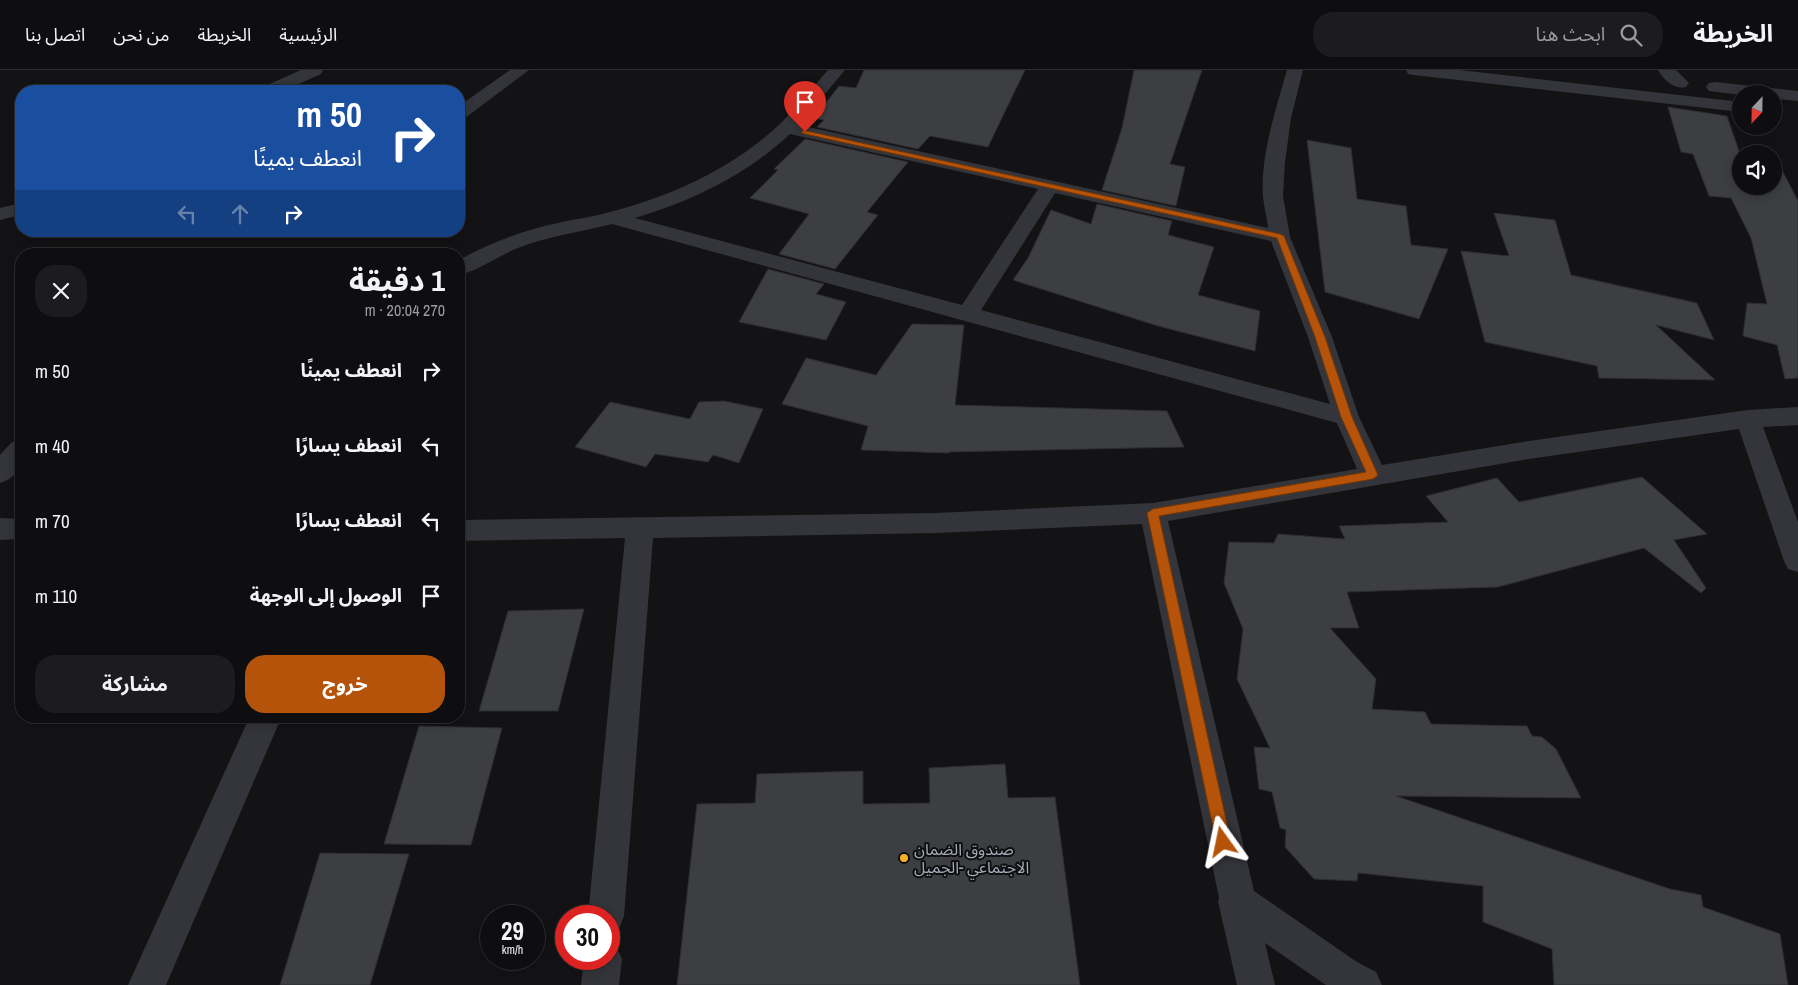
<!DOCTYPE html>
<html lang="ar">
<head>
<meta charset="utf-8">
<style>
  :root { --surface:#0e0e10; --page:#1c1c1e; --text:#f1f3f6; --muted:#9b9c9f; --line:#2e2e30; --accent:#b45309 }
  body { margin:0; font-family:"Archivo Narrow","Noto Sans Arabic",sans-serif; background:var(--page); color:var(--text); direction:rtl; height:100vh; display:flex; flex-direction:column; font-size:19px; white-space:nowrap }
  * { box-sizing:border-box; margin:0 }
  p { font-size:16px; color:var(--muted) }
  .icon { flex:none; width:28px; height:28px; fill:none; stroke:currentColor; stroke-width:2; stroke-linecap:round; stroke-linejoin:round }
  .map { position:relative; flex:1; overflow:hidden; direction:ltr }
  .panel { position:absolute; left:15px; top:178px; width:450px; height:475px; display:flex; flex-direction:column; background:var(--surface); border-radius:20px; box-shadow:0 2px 12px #0003,0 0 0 1px var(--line); direction:rtl }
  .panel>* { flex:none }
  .top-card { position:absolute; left:15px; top:15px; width:450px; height:152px; border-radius:20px; box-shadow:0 2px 12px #0003,0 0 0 1px var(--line); direction:rtl; background:#1a4fa0; color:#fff; overflow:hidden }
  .needle { width:32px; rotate:202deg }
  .controls { position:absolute; left:1732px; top:15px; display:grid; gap:10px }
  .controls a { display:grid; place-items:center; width:50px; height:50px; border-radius:50%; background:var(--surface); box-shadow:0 2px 12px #0003,0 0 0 1px var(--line); font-size:25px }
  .speed { position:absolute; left:480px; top:835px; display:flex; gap:10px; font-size:25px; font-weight:700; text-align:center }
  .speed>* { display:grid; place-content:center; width:65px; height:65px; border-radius:50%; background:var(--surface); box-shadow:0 2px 12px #0003,0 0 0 1px var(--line); line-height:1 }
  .speed small { font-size:12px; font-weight:400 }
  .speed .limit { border:8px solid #d22; background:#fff; color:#111 }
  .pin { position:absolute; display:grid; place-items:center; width:42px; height:42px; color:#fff; margin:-51px -21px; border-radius:50% 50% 50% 0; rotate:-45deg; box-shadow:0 0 5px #0007 }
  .pin .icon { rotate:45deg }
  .me { position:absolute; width:55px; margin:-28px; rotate:348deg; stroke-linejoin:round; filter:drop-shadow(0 0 4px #0008) }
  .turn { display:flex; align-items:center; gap:18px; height:105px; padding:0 20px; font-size:22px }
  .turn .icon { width:65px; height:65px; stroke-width:2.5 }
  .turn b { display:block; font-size:35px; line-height:42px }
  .lanes { display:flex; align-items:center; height:48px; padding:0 20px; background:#0003; justify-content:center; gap:25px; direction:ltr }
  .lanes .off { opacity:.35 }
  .round { display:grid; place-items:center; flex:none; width:52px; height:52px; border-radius:20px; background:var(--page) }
  .headline { display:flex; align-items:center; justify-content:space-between; height:85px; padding:0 20px }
  h1 { font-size:30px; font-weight:700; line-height:38px }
  .button { display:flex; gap:10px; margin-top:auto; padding:10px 20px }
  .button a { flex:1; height:58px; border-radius:20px; background:var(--accent); color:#fff; font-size:20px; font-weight:700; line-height:58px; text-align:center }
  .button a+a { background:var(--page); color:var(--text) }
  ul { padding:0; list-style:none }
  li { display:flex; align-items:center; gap:15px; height:75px; padding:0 20px }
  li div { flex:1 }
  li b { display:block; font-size:19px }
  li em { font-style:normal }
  header { display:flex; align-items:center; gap:30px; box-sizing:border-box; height:70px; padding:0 25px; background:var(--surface); border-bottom:1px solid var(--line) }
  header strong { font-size:24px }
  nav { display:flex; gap:28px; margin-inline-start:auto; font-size:18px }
  .search { width:350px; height:45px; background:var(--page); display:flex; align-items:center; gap:12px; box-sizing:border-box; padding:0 18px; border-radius:20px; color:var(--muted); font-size:19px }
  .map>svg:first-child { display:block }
</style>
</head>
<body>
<header>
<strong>الخريطة</strong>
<div class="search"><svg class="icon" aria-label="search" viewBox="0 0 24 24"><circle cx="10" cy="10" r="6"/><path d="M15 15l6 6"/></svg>ابحث هنا</div>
<nav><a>الرئيسية</a><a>الخريطة</a><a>من نحن</a><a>اتصل بنا</a></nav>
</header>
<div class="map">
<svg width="1798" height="915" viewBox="0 0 1798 915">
  <rect width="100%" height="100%" fill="#131315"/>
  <g fill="#3d3e42" stroke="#2d2d31">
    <path d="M864,0H1025L988,77L930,66L918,79L817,57L824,50L814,48L839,16L856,18Z"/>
    <path d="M1134,0H1202L1170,94L1185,97L1176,136L1102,120L1122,58Z"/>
    <path d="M1668,37L1727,46L1741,87V116H1774V99L1782,100L1798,131V308L1785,309L1777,275L1743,266L1747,233L1767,234L1751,168L1731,128L1709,126L1693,84L1681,82Z"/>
    <path d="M805,69L908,92L867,142L878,145L835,199L779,184L809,144L750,128L778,100L774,99Z"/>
    <path d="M1307,70L1351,78L1357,129L1406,136L1411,175L1448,179L1419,249L1325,222Z"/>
    <path d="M1097,134L1172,151L1168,165L1214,177L1198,225L1260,241L1255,281L1158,256L1013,210L1028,188L1051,140L1091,154Z"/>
    <path d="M1494,143L1555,150L1571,205L1697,233L1714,270L1656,255L1715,310L1599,308L1597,296L1485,272L1461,181L1509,186Z"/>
    <path d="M768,199L824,214L816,224L846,232L826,270L739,252Z"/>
    <path d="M912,254L964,255L955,335L1167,341L1184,377L949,382V383L861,380L868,356L782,334L806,288L876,305Z"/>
    <path d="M724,331L763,339L739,393L713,385L708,392L655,384L646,397L575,377L610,332L690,349L699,332Z"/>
    <path d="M1642,407L1707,464L1674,470L1706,518L1701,523L1644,478L1498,517L1347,522L1359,558H1330L1376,609L1372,639L1425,642L1431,654L1527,656L1532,666L1542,667L1556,679L1581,728L1396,726L1670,819L1701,825L1703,837L1780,864L1788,915H1554L1552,879L1483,852V816L1358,803L1357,811L1314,809L1285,777L1286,760L1280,758L1272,722L1259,719L1254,677L1270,678L1237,609L1243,559L1224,513L1229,472L1274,473L1278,464L1345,469L1339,456L1448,452L1426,426L1497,408L1519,432Z"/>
    <path d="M584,539L558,641H479L508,541Z"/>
    <path d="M419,656L502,658L471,775L384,774Z"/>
    <path d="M1005,694L1008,728L1055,727L1080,915H677L697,734L755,733L757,704L863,701V734L930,733L929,698Z"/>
    <path d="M320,783L409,784L370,915H280Z"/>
  </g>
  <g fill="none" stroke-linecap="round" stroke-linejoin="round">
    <g fill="#34353a" fill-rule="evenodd">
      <path d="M301,0H323L321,4L283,21H260L263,17Z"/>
      <path d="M510,0H529L465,48L459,49V36Z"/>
      <path d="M828,0H845L799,55L1268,158C1267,148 1264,137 1263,127C1260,86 1276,39 1287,0H1303L1291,48L1285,92L1283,126L1290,167L1332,267L1359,347L1382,395L1529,371L1748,340L1798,337V355L1763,357L1798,452V502L1788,499L1784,491L1739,359L1529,389L1168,451L1254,821L1357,892L1376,902L1382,915H1326L1265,873L1275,915H1237L1218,831L1219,828L1142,454L936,463L653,468L624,846L619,859L609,863V846H588L625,468L459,471V450L936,443L1153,433L1357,399L1337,353L612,154C580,162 549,166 518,178C500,185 476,202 459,205V190C489,173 524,160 558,153C575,149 593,147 610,142C672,126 733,98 780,54C797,37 812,18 828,0ZM790,64L1038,119L962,235L635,148C692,131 746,105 790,64ZM1055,123L1271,171L1308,267L1330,334L981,240Z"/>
      <path d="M1406,0H1459L1741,32V42L1414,5L1408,4Z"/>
      <path d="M1658,0H1676L1689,13L1686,17C1674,20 1664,10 1658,0Z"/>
      <path d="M1715,12L1798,21V31L1774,29V24L1741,25L1709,21L1706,17L1709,13Z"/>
      <path d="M21,133V145L0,150V138Z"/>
      <path d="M21,369C22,389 23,406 0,413V385L12,372Z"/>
      <path d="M0,448L21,449V469L0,470Z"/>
      <path d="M250,646H282L166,915H128Z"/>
      <path d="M609,873L616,876L622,889L619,915H581L584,889H609Z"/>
    </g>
  </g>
  <path fill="#b45309" stroke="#753606" d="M802,60L1280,164L1284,166L1325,267L1352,347L1378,405L1373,409L1159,446L1231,772L1228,777L1223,779L1218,777L1216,772L1147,443L1153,439L1366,402L1341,347L1315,267L1277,168L805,64L802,63Z"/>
  <circle fill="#fbb125" stroke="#0e0e10" stroke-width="2" cx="904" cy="788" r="5"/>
  <g text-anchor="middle" stroke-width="4" stroke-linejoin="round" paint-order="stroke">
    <g font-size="16" fill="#a4aab6" stroke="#0e0e10" text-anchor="start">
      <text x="914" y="785">صندوق الضمان<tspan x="914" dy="18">الاجتماعي -الجميل</tspan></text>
    </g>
  </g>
</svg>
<div class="controls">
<a><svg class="needle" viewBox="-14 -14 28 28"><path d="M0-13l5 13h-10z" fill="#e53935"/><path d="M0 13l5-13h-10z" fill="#9b9c9f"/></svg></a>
<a><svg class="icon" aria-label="sound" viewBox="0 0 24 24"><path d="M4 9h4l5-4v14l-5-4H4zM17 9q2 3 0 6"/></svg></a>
</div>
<div class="speed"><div>29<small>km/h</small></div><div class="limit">30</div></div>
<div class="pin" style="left:805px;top:62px;background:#d93025"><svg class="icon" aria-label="arrive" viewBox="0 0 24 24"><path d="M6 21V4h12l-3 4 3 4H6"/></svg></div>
<svg class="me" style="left:1223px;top:772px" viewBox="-20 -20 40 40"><path d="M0-17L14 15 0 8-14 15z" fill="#b45309" stroke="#fff" stroke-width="4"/></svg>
<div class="top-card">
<div class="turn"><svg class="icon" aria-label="right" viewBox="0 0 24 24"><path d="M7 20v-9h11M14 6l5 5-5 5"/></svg><div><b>50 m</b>انعطف يمينًا</div></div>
<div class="lanes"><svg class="icon off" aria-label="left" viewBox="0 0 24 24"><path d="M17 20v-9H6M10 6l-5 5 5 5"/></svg><svg class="icon off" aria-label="ahead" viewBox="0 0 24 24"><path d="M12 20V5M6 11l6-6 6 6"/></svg><svg class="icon" aria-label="right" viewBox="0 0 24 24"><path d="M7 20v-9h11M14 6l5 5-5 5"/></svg></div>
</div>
<section class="panel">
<div class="headline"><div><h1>1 دقيقة</h1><p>270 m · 20:04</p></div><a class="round"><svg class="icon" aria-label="close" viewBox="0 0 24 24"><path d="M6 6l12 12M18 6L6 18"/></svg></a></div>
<ul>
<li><svg class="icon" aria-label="right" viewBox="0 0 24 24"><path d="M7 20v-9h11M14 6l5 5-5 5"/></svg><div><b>انعطف يمينًا</b></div><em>50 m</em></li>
<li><svg class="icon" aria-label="left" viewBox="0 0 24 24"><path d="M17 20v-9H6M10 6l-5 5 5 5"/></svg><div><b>انعطف يسارًا</b></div><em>40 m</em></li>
<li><svg class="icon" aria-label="left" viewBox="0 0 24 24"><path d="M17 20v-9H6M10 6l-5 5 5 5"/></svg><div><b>انعطف يسارًا</b></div><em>70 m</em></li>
<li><svg class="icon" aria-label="arrive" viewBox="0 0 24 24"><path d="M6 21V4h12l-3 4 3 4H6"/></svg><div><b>الوصول إلى الوجهة</b></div><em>110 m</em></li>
</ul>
<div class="button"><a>خروج</a><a>مشاركة</a></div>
</section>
</div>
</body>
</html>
